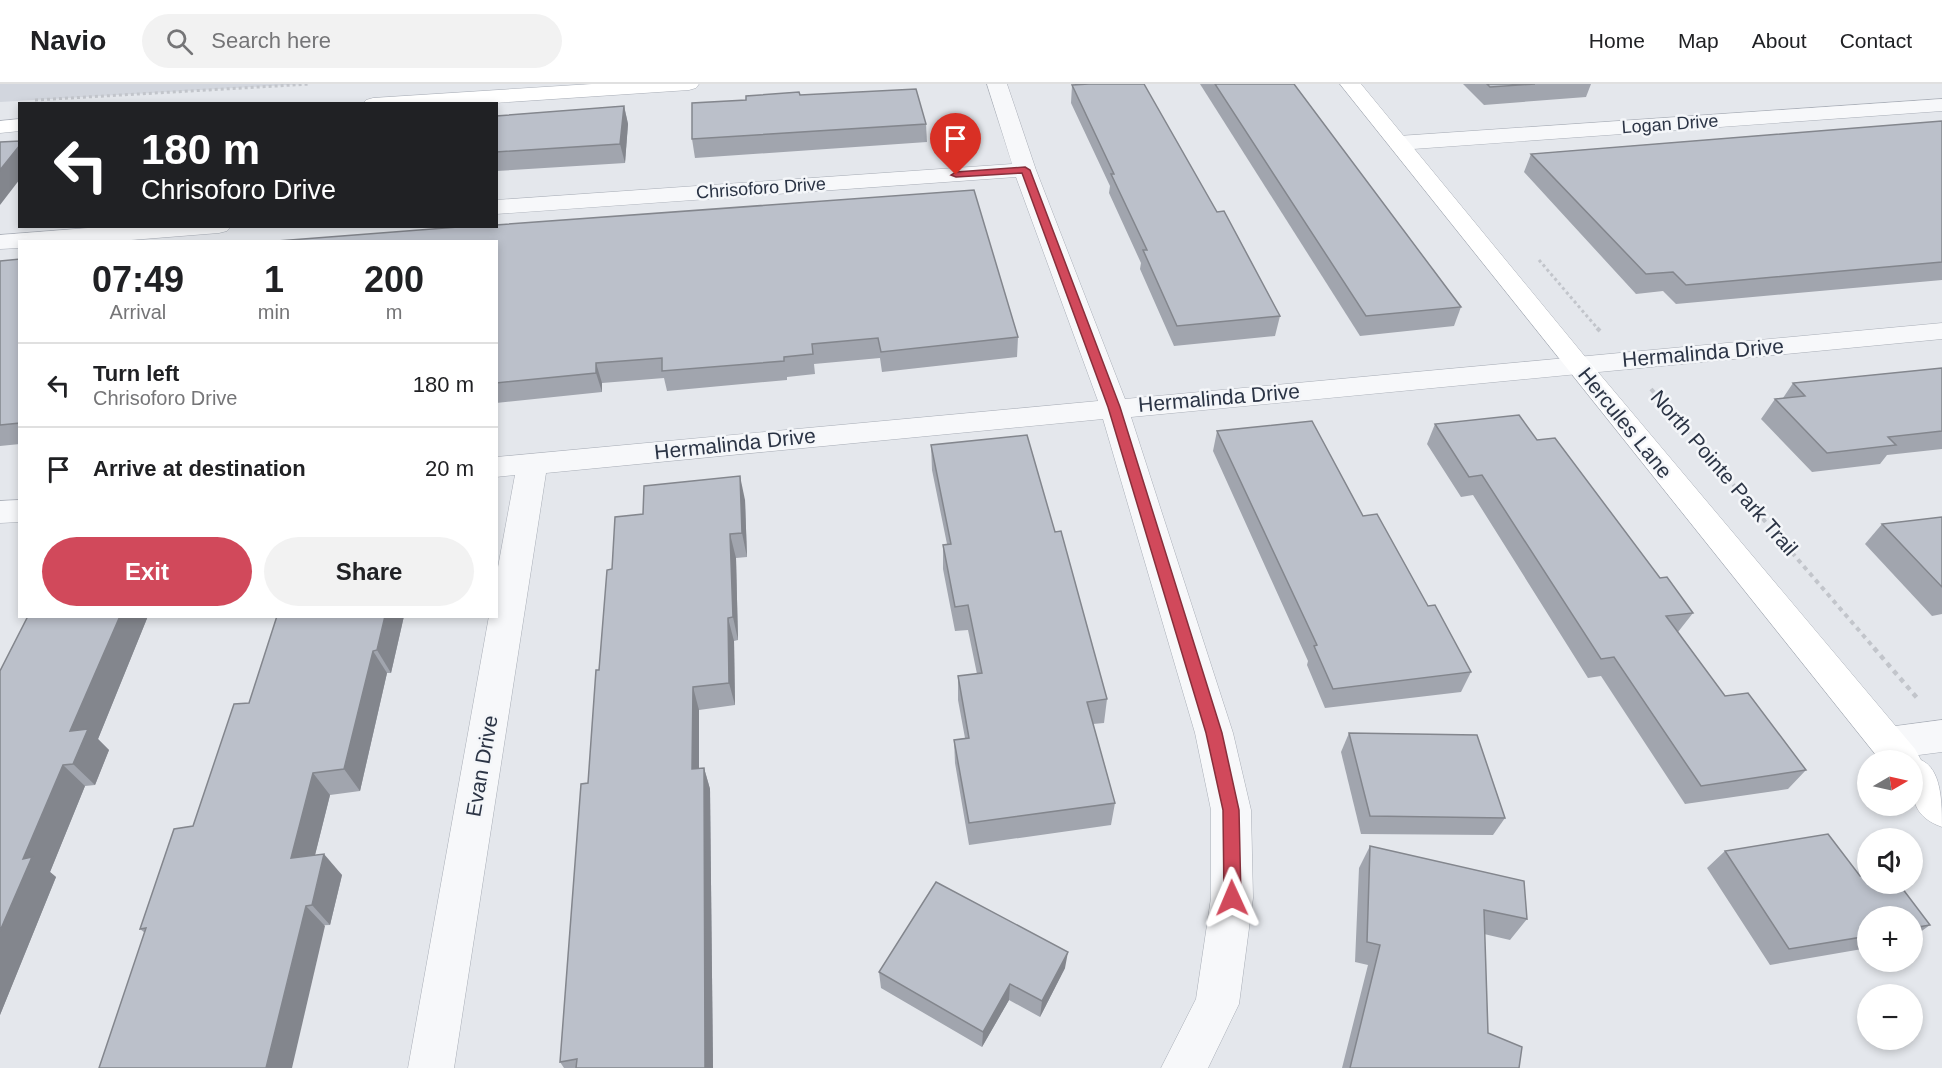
<!DOCTYPE html>
<html lang="en">
<head>
<meta charset="utf-8">
<style>
  :root { --surface:#fff; --page:#f2f2f2; --text:#202124; --muted:#757577; --line:#e0e0e0; --accent:#d1495b }
  body { margin:0; font-family:Helvetica,sans-serif; background:var(--page); color:var(--text); height:100vh; display:flex; flex-direction:column; font-size:22px; white-space:nowrap }
  * { box-sizing:border-box; margin:0 }
  p { font-size:20px; color:var(--muted) }
  .icon { flex:none; width:33px; height:33px; fill:none; stroke:currentColor; stroke-width:2; stroke-linecap:round; stroke-linejoin:round }
  .map { position:relative; flex:1; overflow:hidden }
  .panel { position:absolute; left:18px; top:156px; width:480px; height:378px; display:flex; flex-direction:column; background:var(--surface); border-radius:0px; box-shadow:0 3px 9px #0003 }
  .panel>* { flex:none }
  .guide { position:absolute; left:18px; top:18px; width:480px; height:126px; border-radius:0px; box-shadow:0 3px 9px #0003; background:#202124; color:#fff; overflow:hidden }
  .needle { width:39px; rotate:81deg }
  .fabs { position:absolute; left:1857px; top:666px; display:grid; gap:12px }
  .fabs a { display:grid; place-items:center; width:66px; height:66px; border-radius:50%; background:var(--surface); box-shadow:0 3px 9px #0003; font-size:30px }
  .pin { position:absolute; display:grid; place-items:center; width:51px; height:51px; color:#fff; margin:-62px -26px; border-radius:50% 50% 50% 0; rotate:-45deg; box-shadow:0 0 6px #0007 }
  .pin .icon { rotate:45deg }
  .me { position:absolute; width:66px; margin:-33px; rotate:359deg; stroke-linejoin:round; filter:drop-shadow(0 0 4px #0008) }
  .turn { display:flex; align-items:center; gap:21px; height:126px; padding:0 24px; font-size:27px }
  .turn .icon { width:78px; height:78px; stroke-width:2.5 }
  .turn b { display:block; font-size:42px; line-height:51px }
  .eta { display:flex; justify-content:space-evenly; align-items:center; height:102px; text-align:center }
  .eta b { font-size:36px; font-weight:700; line-height:42px }
  .cta { display:flex; gap:12px; margin-top:auto; padding:12px 24px }
  .cta a { flex:1; height:69px; border-radius:36px; background:var(--accent); color:#fff; font-size:24px; font-weight:700; line-height:69px; text-align:center }
  .cta a+a { background:var(--page); color:var(--text) }
  ul { padding:0; list-style:none }
  li { display:flex; align-items:center; gap:18px; height:84px; padding:0 24px; border-top:2px solid var(--line) }
  li div { flex:1 }
  li b { display:block; font-size:22px }
  li em { font-style:normal }
  header { display:flex; align-items:center; gap:36px; box-sizing:border-box; height:84px; padding:0 30px; background:var(--surface); border-bottom:2px solid var(--line) }
  header strong { font-size:28px }
  nav { display:flex; gap:33px; margin-inline-start:auto; font-size:21px }
  .search { width:420px; height:54px; background:var(--page); display:flex; align-items:center; gap:15px; box-sizing:border-box; padding:0 21px; border-radius:33px; color:var(--muted); font-size:22px }
  .map>svg:first-child { display:block }
</style>
</head>
<body>
<header>
<strong>Navio</strong>
<div class="search"><svg class="icon" aria-label="search" viewBox="0 0 24 24"><circle cx="10" cy="10" r="6"/><path d="M15 15l6 6"/></svg>Search here</div>
<nav><a>Home</a><a>Map</a><a>About</a><a>Contact</a></nav>
</header>
<div class="map">
<svg width="1942" height="984" viewBox="0 0 1942 984">
  <rect width="100%" height="100%" fill="#e4e7ec"/>
  <path fill="#d2d6de" d="M0,0H304L0,18Z"/>
  <g fill="none" stroke-linecap="round" stroke-linejoin="round">
    <defs>
      <g id="street">
        <path d="M987,0H1007L1036,86L1125,315L1942,239V255L1131,333L1233,649L1251,726L1253,814L1239,920L1208,984H1161L1196,915L1211,814V726L1195,649L1103,335L546,389L454,984H408L489,532H496V494L515,391L496,393V373L1098,317L1016,93L496,130V116L1012,80Z"/>
        <path d="M1942,15V27L1399,66L1391,64L1388,59L1391,54L1399,52Z"/>
        <path d="M113,142H231L227,147L219,149L106,158H20V164L0,165V151Z"/>
        <path d="M20,416V438L0,439V417Z"/>
        <path d="M1942,636V668L1888,675L1875,670L1869,659L1875,648L1888,643Z"/>
      </g>
      <g id="secondary">
        <path d="M592,0H699L696,4L689,6L479,20H363L366,16L373,14Z"/>
        <path d="M1340,0H1361L1587,275L1915,665L1921,676C1942,685 1942,720 1942,743C1908,731 1912,708 1912,676H1880Z"/>
        <path d="M20,35V47L0,49V37Z"/>
      </g>
    </defs>
    <use href="#street" stroke="#a9aeb7" stroke-width="1"/>
    <use href="#secondary" stroke="#a9aeb7" stroke-width="1"/>
    <g stroke="#c2c5cb" stroke-width="3" stroke-dasharray="3 3" stroke-linecap="butt">
      <path d="M35,16L310,0"/>
      <path d="M1539,176L1598,245"/>
    </g>
    <g stroke="#c2c5cb" stroke-width="4" stroke-dasharray="4.5 4.5" stroke-linecap="butt">
      <path d="M1597,244L1600,247"/>
      <path d="M1651,305L1875,565"/>
    </g>
    <path stroke="#c2c5cb" stroke-width="4.5" stroke-dasharray="5 5" stroke-linecap="butt" d="M1874,564L1918,615"/>
    <use href="#street" fill="#f7f8fa" fill-rule="evenodd"/>
    <use href="#secondary" fill="#fff" fill-rule="evenodd"/>
  </g>
  <g fill="#a1a5ae">
    <path d="M1200,0H1294L1461,223L1454,242L1360,252Z"/>
    <path d="M1463,0H1591L1586,13L1484,21Z"/>
    <path d="M1072,1L1217,128L1280,232L1275,252L1174,262L1140,185L1141,179L1109,109L1110,102L1071,19Z"/>
    <path d="M800,11L926,40L927,58L695,74L692,55Z"/>
    <path d="M624,22L628,40L625,79L496,87V32Z"/>
    <path d="M1942,37V196L1676,220L1663,207L1636,210L1524,88L1531,70Z"/>
    <path d="M496,158L1018,253L1017,273L882,288L880,274L814,280L815,290L787,293V296L667,307L664,294L602,299V308L496,319Z"/>
    <path d="M20,175V360L0,362V177Z"/>
    <path d="M1942,284V365L1887,371L1880,380L1812,388L1761,335L1775,315L1783,314L1793,299Z"/>
    <path d="M1435,340L1537,356L1660,494L1693,529L1678,548L1725,612L1806,686L1788,705L1685,720L1601,592L1588,594L1473,411L1461,413L1427,360Z"/>
    <path d="M1217,347L1363,432L1428,522L1471,588L1461,608L1325,624L1307,581L1308,577L1213,367Z"/>
    <path d="M931,361L1055,448L1107,615L1104,639L1093,640L1115,719L1111,741L969,761L955,679L954,656L965,654L958,616V592L977,590L968,546L955,547L943,485V461L947,460L932,386Z"/>
    <path d="M745,416L747,473L736,474L738,556L734,557L735,621L699,626V684H704L710,705L713,984H564L560,978L599,586L612,485L643,430Z"/>
    <path d="M1942,433V530L1932,532L1865,460L1882,440Z"/>
    <path d="M28,532H148L98,655L109,666L95,701L85,702L50,788L56,793L0,931Z"/>
    <path d="M404,532L391,589H387L360,707L330,711L315,771L342,791L330,841L145,849L140,845L193,742L249,619Z"/>
    <path d="M1349,649L1505,734L1493,751L1361,750L1341,668Z"/>
    <path d="M1370,762L1527,835L1510,856L1484,850L1488,949L1519,984H1342L1368,881L1355,878L1359,784Z"/>
    <path d="M1725,767L1860,792L1930,841L1912,854V832H1868V864L1770,881L1707,784Z"/>
    <path d="M1065,884L1040,933L1009,916L982,963L881,904L879,888Z"/>
  </g>
  <g fill="#83868d">
    <path d="M624,22L628,40L625,79L620,60Z"/>
    <path d="M20,61V95L0,121V86Z"/>
    <path d="M596,279L602,299V308L596,289Z"/>
    <path d="M740,392L745,416L747,473L742,449Z"/>
    <path d="M730,450L736,474L738,556L733,533Z"/>
    <path d="M120,532H148L98,655L109,666L95,701L73,680L70,647Z"/>
    <path d="M385,532H404L391,589L377,566Z"/>
    <path d="M728,534L734,557L735,621L729,599Z"/>
    <path d="M373,567L387,589L360,707L344,685Z"/>
    <path d="M693,603L699,626V707L692,685Z"/>
    <path d="M63,681L85,702L50,788L56,793L0,931V847L23,775Z"/>
    <path d="M704,684L710,705L713,984H705Z"/>
    <path d="M313,689L330,711L309,795L291,774Z"/>
    <path d="M324,770L342,791L330,841L312,821Z"/>
    <path d="M306,822L325,842L292,984H266Z"/>
    <path d="M1068,868L1065,884L1040,933L1042,917Z"/>
    <path d="M1010,900L1009,916L982,963L983,948Z"/>
  </g>
  <g fill="#bbc0ca" stroke="#83868d" stroke-width="1.5">
    <path d="M1089,0H1144L1217,128L1224,127L1280,232L1177,242L1143,166H1147L1111,90H1114L1072,1Z"/>
    <path d="M1215,0H1294L1461,223L1366,232Z"/>
    <path d="M1487,0H1535L1490,3Z"/>
    <path d="M916,5L926,40L692,55V19L746,16V12L799,8L800,11Z"/>
    <path d="M624,22L620,60L496,68V32Z"/>
    <path d="M1942,37V178L1686,201L1673,188L1646,190L1531,70Z"/>
    <path d="M20,57V61L0,86V58Z"/>
    <path d="M974,106L1018,253L881,268L878,254L812,260L813,270L784,273V277L662,287V274L596,279V289L496,299V158H264L471,142H496V141Z"/>
    <path d="M20,175V339L0,341V177Z"/>
    <path d="M1942,284V347L1888,353L1896,361L1827,369L1775,315L1805,312L1793,299Z"/>
    <path d="M1519,331L1537,356L1555,354L1660,494L1667,493L1693,529L1666,532L1725,612L1748,609L1806,686L1701,702L1614,573L1601,575L1482,391L1469,393L1435,340Z"/>
    <path d="M1312,337L1363,432L1377,430L1428,522L1435,521L1471,588L1333,605L1314,562L1317,561L1217,347Z"/>
    <path d="M1027,351L1055,448L1061,447L1107,615L1087,618L1115,719L969,739L954,656L969,654L958,592L982,589L968,521L955,523L943,461L951,460L931,361Z"/>
    <path d="M740,392L742,449L730,450L733,533L728,534L729,599L693,603L692,685L704,684L705,984H576L577,975L560,978L581,700L588,699L596,586H599L607,486L612,485L615,433L643,430L644,402Z"/>
    <path d="M1942,433V503L1882,440Z"/>
    <path d="M28,532H120L70,647L88,645L73,680L63,681L23,775L32,773L0,847V587Z"/>
    <path d="M277,532H385L377,566L373,567L344,685L313,689L291,774L324,770L312,821L306,822L266,984H99L146,844L140,845L174,745L193,742L234,620L249,619Z"/>
    <path d="M1349,649L1477,651L1505,734L1370,732Z"/>
    <path d="M1828,750L1860,792L1868,791V800H1899L1930,841L1912,844V832H1868V852L1789,865L1725,767Z"/>
    <path d="M1370,762L1524,797L1527,835L1484,826L1488,949L1522,963L1519,984H1350L1380,861L1367,858Z"/>
    <path d="M936,798L1068,868L1042,917L1010,900L983,948L879,888Z"/>
  </g>
  <path fill="#d1495b" stroke="#882f3b" stroke-width="1.5" d="M1025,83L1030,86L1120,323L1222,649L1239,726L1241,814L1238,819L1232,822L1226,819L1224,814L1223,726L1206,649L1108,323L1022,89L956,93L951,91L956,88Z"/>
  <g text-anchor="middle" stroke-width="5" stroke-linejoin="round" paint-order="stroke">
    <g font-size="18" fill="#2b3445" stroke="#f4f6f9">
      <text transform="translate(1670 40) rotate(-4)" y="6">Logan Drive</text>
      <text transform="translate(761 104) rotate(-4)" y="6">Chrisoforo Drive</text>
    </g>
    <g font-size="21" fill="#2b3445" stroke="#f4f6f9">
      <text transform="translate(1703 269) rotate(-5)" y="7">Hermalinda Drive</text>
      <text transform="translate(1219 314) rotate(-5)" y="7">Hermalinda Drive</text>
      <text transform="translate(1625 339) rotate(51)" y="7">Hercules Lane</text>
      <text transform="translate(735 360) rotate(-6)" y="7">Hermalinda Drive</text>
      <text transform="translate(1724 389) rotate(49)" y="7">North Pointe Park Trail</text>
      <text transform="translate(482 682) rotate(-80)" y="7">Evan Drive</text>
    </g>
  </g>
</svg>
<div class="fabs">
<a><svg class="needle" viewBox="-14 -14 28 28"><path d="M0-13l5 13h-10z" fill="#e53935"/><path d="M0 13l5-13h-10z" fill="#757577"/></svg></a>
<a><svg class="icon" aria-label="sound" viewBox="0 0 24 24"><path d="M4 9h4l5-4v14l-5-4H4zM17 9q2 3 0 6"/></svg></a>
<a>+</a>
<a>−</a>
</div>
<div class="pin" style="left:956px;top:91px;background:#d93025"><svg class="icon" aria-label="arrive" viewBox="0 0 24 24"><path d="M6 21V4h12l-3 4 3 4H6"/></svg></div>
<svg class="me" style="left:1232px;top:814px" viewBox="-20 -20 40 40"><path d="M0-17L14 15 0 8-14 15z" fill="#d1495b" stroke="#fff" stroke-width="4"/></svg>
<div class="guide">
<div class="turn"><svg class="icon" aria-label="left" viewBox="0 0 24 24"><path d="M17 20v-9H6M10 6l-5 5 5 5"/></svg><div><b>180 m</b>Chrisoforo Drive</div></div>
</div>
<section class="panel">
<div class="eta">
<div><b>07:49</b><p>Arrival</p></div>
<div><b>1</b><p>min</p></div>
<div><b>200</b><p>m</p></div>
</div>
<ul>
<li><svg class="icon" aria-label="left" viewBox="0 0 24 24"><path d="M17 20v-9H6M10 6l-5 5 5 5"/></svg><div><b>Turn left</b><p>Chrisoforo Drive</p></div><em>180 m</em></li>
<li><svg class="icon" aria-label="arrive" viewBox="0 0 24 24"><path d="M6 21V4h12l-3 4 3 4H6"/></svg><div><b>Arrive at destination</b></div><em>20 m</em></li>
</ul>
<div class="cta"><a>Exit</a><a>Share</a></div>
</section>
</div>
</body>
</html>
